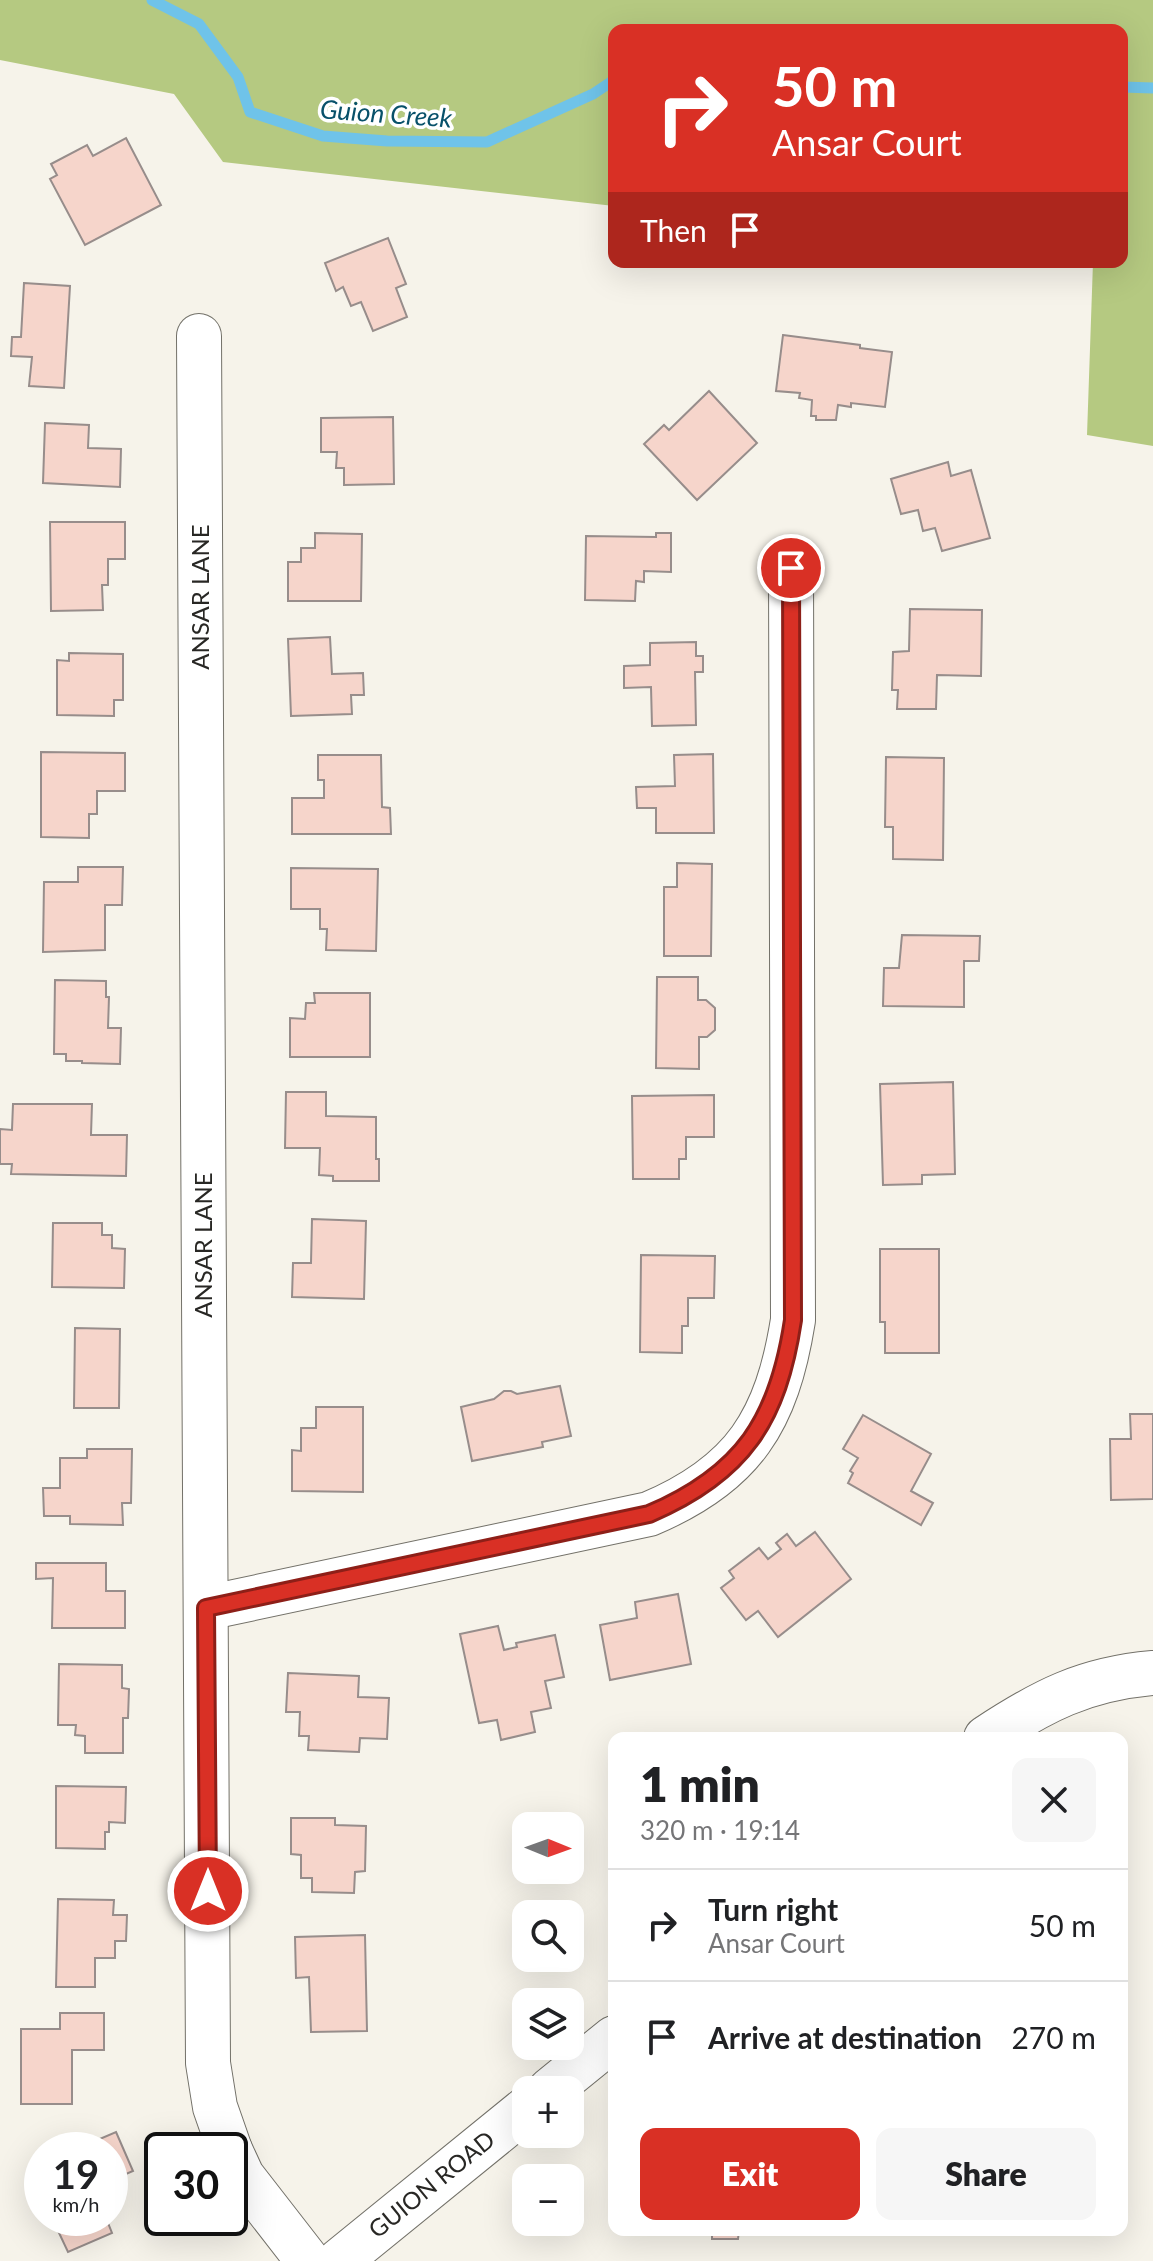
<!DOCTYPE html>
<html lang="en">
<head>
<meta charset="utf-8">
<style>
  :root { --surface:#fff; --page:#f6f6f6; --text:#202124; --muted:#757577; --line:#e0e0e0; --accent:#d93025 }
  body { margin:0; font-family:Lato,sans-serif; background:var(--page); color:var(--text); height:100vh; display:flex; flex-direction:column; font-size:30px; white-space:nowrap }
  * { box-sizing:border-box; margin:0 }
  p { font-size:26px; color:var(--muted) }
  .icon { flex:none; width:44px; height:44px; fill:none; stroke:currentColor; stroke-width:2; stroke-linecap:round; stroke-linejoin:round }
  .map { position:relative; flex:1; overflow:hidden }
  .sheet { position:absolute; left:608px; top:1732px; width:520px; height:504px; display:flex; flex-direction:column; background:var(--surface); border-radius:16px; box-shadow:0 8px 32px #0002 }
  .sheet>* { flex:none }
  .hud { position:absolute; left:608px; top:24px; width:520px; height:244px; border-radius:16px; box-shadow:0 8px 32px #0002; background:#d93025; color:#fff; overflow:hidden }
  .needle { width:52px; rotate:91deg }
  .controls { position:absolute; left:512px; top:1812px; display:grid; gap:16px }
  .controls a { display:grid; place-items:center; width:72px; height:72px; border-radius:16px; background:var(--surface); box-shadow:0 8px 32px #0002; font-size:40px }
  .speed { position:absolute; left:24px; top:2132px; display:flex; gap:16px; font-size:40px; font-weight:700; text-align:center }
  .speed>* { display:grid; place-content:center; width:104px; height:104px; border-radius:50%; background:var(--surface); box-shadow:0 8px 32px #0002; line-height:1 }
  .speed small { font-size:20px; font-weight:400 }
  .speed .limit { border:4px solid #111; border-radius:12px; background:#fff; color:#111 }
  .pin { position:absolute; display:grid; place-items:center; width:68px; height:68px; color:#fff; margin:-34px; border:4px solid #fff; border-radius:50%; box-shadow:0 2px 8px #0007 }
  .me { position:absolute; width:88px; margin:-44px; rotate:0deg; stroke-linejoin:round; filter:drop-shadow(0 0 6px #0008) }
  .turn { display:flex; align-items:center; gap:28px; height:168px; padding:0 32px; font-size:36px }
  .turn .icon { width:104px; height:104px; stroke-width:2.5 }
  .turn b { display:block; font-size:56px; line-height:68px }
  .then { display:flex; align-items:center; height:76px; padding:0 32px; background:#0003; gap:16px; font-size:30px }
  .round { display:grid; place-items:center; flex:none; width:84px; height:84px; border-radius:16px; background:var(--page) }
  .summary { display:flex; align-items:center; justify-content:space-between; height:136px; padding:0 32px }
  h1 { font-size:48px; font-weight:800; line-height:60px }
  .action { display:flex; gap:16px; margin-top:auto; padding:16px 32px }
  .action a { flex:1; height:92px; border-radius:16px; background:var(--accent); color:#fff; font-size:32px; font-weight:800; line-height:92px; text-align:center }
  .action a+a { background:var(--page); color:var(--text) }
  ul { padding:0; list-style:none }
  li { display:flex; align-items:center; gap:24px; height:112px; padding:0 32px; border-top:2px solid var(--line) }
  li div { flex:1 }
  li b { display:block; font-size:30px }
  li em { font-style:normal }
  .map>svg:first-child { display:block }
</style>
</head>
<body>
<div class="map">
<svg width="1153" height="2261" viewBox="0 0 1153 2261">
  <rect width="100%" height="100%" fill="#f6f3ea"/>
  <path fill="#b5c981" d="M0,0H1153V446L1087,435L1093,262H1122V30H614V206L223,162L174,94L0,60Z"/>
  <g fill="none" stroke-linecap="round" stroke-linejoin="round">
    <g stroke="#6fc3e9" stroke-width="11">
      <path d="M152,0L199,24L238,77L250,112L323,136L387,141L487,142L593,94L614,80"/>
      <path d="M1122,87L1153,88"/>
    </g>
  </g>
  <g fill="#f6d5cb" stroke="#978d8b" stroke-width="2">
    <path d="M126,138L161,205L85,245L50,179L57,175L51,164L87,145L93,156Z"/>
    <path d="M388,238L406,284L396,288L407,317L373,331L361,302L351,306L343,287L336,291L325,263Z"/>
    <path d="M24,283L70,286L64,388L29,386L32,357L11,356L12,337H21Z"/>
    <path d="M783,335L860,345V348L892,352L885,407L851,403V407L838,405L836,420H816V416H811L812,400L799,398L800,393L776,391Z"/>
    <path d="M709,391L757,443L697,500L644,444L664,425L669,430Z"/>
    <path d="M393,417L394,484L344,485V468H336L337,452H321V418Z"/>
    <path d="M45,423L89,425L88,448L121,449L120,487L43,483Z"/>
    <path d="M948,462L951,476L971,470L990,538L942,551L935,528L923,531L918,510L901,514L891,479Z"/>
    <path d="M50,522H125V559H108V585H102L103,610L51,611Z"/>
    <path d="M315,533L362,534L361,601H288V562H301V548H315Z"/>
    <path d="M656,533H671V572L644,571V582L636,581L635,601L585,600L586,536L656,537Z"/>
    <path d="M910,609L982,610L981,676L937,675L936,709H897L898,690H892L893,652L909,651Z"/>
    <path d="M330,637L332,674L363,673L364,695H351L352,714L291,716L288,639Z"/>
    <path d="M696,642V656H703V672H695L696,725L652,726L651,687L624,688V666L650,665V643Z"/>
    <path d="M69,653L123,654V700H114V716L57,715V660L69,661Z"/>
    <path d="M41,752L125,753V791H97V814H89V838L41,837Z"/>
    <path d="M713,754L714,833H656V808H637L636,787L675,786L674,755Z"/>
    <path d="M318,755H381L382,807L390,808L391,834H292V798H324V780H318Z"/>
    <path d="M886,757L944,758L943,860L893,859V827H885Z"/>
    <path d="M677,863L712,864L711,956H664V887H677Z"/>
    <path d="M78,867H123L122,905H105V950L43,952L44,882H78Z"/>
    <path d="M291,868L378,869L376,951L326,950L327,929H320V909H291Z"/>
    <path d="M902,935L980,936L979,961H964V1007L883,1006L884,968H899Z"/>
    <path d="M657,977H698V1000H706L715,1008V1030L707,1037H699V1069L656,1068Z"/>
    <path d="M55,980L106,981V997H109L108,1028H121L120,1064L82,1063V1061H66V1054H54Z"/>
    <path d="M314,993H370V1057H290V1018L305,1019L306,1003H315Z"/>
    <path d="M953,1082L955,1174L922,1175V1184L883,1185L880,1084Z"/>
    <path d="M286,1092H326V1116L376,1117V1159H379V1181H333V1176L319,1175L320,1148H285Z"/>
    <path d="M714,1095V1137H686V1159H679V1179H633L632,1096Z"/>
    <path d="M13,1104H92L91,1135H127L126,1176L11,1174L12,1164H0V1129L12,1130Z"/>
    <path d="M312,1219L366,1221L364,1299L292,1297L293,1263H311Z"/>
    <path d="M53,1223H102V1235H112V1248L125,1249L124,1288L52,1287Z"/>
    <path d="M880,1249H939V1353H885V1322H880Z"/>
    <path d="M641,1255L715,1256L714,1298H688V1326H682V1353L640,1352Z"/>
    <path d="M75,1328L120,1329L119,1408H74Z"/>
    <path d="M560,1386L571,1436L542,1442L543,1447L472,1461L461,1407L494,1399L504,1391H511L517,1394Z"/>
    <path d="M316,1407H363V1492L292,1491V1450L301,1451V1428H316Z"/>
    <path d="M1130,1414H1153V1499L1111,1500L1110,1439H1131Z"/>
    <path d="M863,1415L931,1454L911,1491L933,1503L921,1525L848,1483L853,1473L850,1471L858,1458L843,1449Z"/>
    <path d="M87,1449H132L131,1503H122L123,1525L70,1524V1516H44L43,1488H60V1458H87Z"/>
    <path d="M815,1532L851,1579L778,1637L758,1611L746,1620L721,1588L734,1578L729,1571L759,1548L768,1559L781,1549L776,1543L787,1534L796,1546Z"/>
    <path d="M36,1563H106V1591H125V1628H52L53,1578L36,1579Z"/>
    <path d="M678,1594L691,1664L610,1680L600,1625L637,1618L635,1602Z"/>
    <path d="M498,1626L504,1650L517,1647L516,1643L555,1635L564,1677L545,1681L551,1708L531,1712L535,1732L501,1740L497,1720L479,1723L460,1634Z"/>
    <path d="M59,1664L122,1665V1688L129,1689L128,1718H123V1753H85V1736L75,1735L76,1725H58Z"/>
    <path d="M288,1673L359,1676L358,1697L389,1698L387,1739L360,1738L359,1752L308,1750L309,1736H299L300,1712H286Z"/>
    <path d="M56,1786L126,1787L125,1823L109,1822V1832H105V1849L56,1848Z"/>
    <path d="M291,1818H335V1825L366,1826L365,1871L355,1872L354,1893L312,1892V1878H301V1855L291,1854Z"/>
    <path d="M58,1899L114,1900L113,1915H127L126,1941H115V1958H95V1987H56Z"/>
    <path d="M365,1935L367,2031L311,2032L309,1977L296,1978L295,1937Z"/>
    <path d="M60,2013H104V2050H72V2104H21V2029H60Z"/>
    <path d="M116,2132L133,2171L110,2181V2150H74Z"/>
    <path d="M42,2164V2197L29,2170Z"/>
    <path d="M52,2218H106L112,2233L68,2252Z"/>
    <path d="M712,2230H739L738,2239H712Z"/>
  </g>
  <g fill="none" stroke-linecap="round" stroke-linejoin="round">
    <defs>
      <g id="minor">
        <path d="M199,336L208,2063L215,2107L230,2150"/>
        <path d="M206,1608L649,1514C744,1474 777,1420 793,1320L791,568"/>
        <path d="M986,1738C1042,1701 1084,1679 1153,1673"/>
        <path d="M550,2090L614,2038"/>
        <path d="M230,2150L242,2176L308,2261"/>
        <path d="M339,2261L526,2109"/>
      </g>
    </defs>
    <use href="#minor" stroke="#737169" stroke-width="46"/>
    <use href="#minor" stroke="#fff" stroke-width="44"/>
  </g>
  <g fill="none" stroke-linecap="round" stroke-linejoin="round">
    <defs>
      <path id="route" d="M208,1891L206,1608L649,1514C743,1474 778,1420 793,1320L791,568"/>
    </defs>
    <use href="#route" stroke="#8d1f18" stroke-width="20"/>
    <use href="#route" stroke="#d93025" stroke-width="14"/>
  </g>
  <g text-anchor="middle" stroke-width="7" stroke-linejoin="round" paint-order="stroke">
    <g font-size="24" fill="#282724" stroke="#fff">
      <text transform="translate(201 597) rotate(-90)" y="8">ANSAR LANE</text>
      <text transform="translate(204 1245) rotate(-90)" y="8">ANSAR LANE</text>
      <text transform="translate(432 2185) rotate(-39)" y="8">GUION ROAD</text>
    </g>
    <g font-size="26" font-style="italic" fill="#08516a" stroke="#fff">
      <text transform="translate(386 114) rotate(4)" y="9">Guion Creek</text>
    </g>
  </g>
</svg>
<div class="controls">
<a><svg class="needle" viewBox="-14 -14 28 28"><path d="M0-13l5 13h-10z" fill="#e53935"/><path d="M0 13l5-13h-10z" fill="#757577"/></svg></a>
<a><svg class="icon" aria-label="search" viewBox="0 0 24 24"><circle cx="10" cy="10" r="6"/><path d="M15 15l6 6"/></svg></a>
<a><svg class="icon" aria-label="layers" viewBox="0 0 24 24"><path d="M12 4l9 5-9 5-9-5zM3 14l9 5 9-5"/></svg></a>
<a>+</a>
<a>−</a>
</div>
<div class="speed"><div>19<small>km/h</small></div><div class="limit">30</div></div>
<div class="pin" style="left:791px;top:568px;background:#d93025"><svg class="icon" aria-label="arrive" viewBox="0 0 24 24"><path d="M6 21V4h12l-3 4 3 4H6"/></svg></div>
<svg class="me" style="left:208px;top:1891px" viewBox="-20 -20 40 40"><circle r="17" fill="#d93025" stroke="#fff" stroke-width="3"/><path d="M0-11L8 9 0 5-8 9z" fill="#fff"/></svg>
<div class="hud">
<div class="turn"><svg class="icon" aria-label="right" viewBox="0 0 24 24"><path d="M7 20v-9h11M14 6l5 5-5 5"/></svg><div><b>50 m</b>Ansar Court</div></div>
<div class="then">Then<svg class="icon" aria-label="arrive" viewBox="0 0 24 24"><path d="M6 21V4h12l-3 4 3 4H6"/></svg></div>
</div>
<section class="sheet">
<div class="summary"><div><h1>1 min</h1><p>320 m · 19:14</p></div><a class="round"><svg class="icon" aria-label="close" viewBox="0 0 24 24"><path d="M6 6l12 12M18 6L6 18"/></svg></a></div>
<ul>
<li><svg class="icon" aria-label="right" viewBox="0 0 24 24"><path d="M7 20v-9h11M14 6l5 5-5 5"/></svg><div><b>Turn right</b><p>Ansar Court</p></div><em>50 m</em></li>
<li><svg class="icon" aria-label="arrive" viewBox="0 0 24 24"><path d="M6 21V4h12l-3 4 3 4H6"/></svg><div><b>Arrive at destination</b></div><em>270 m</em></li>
</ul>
<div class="action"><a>Exit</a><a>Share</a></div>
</section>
</div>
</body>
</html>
